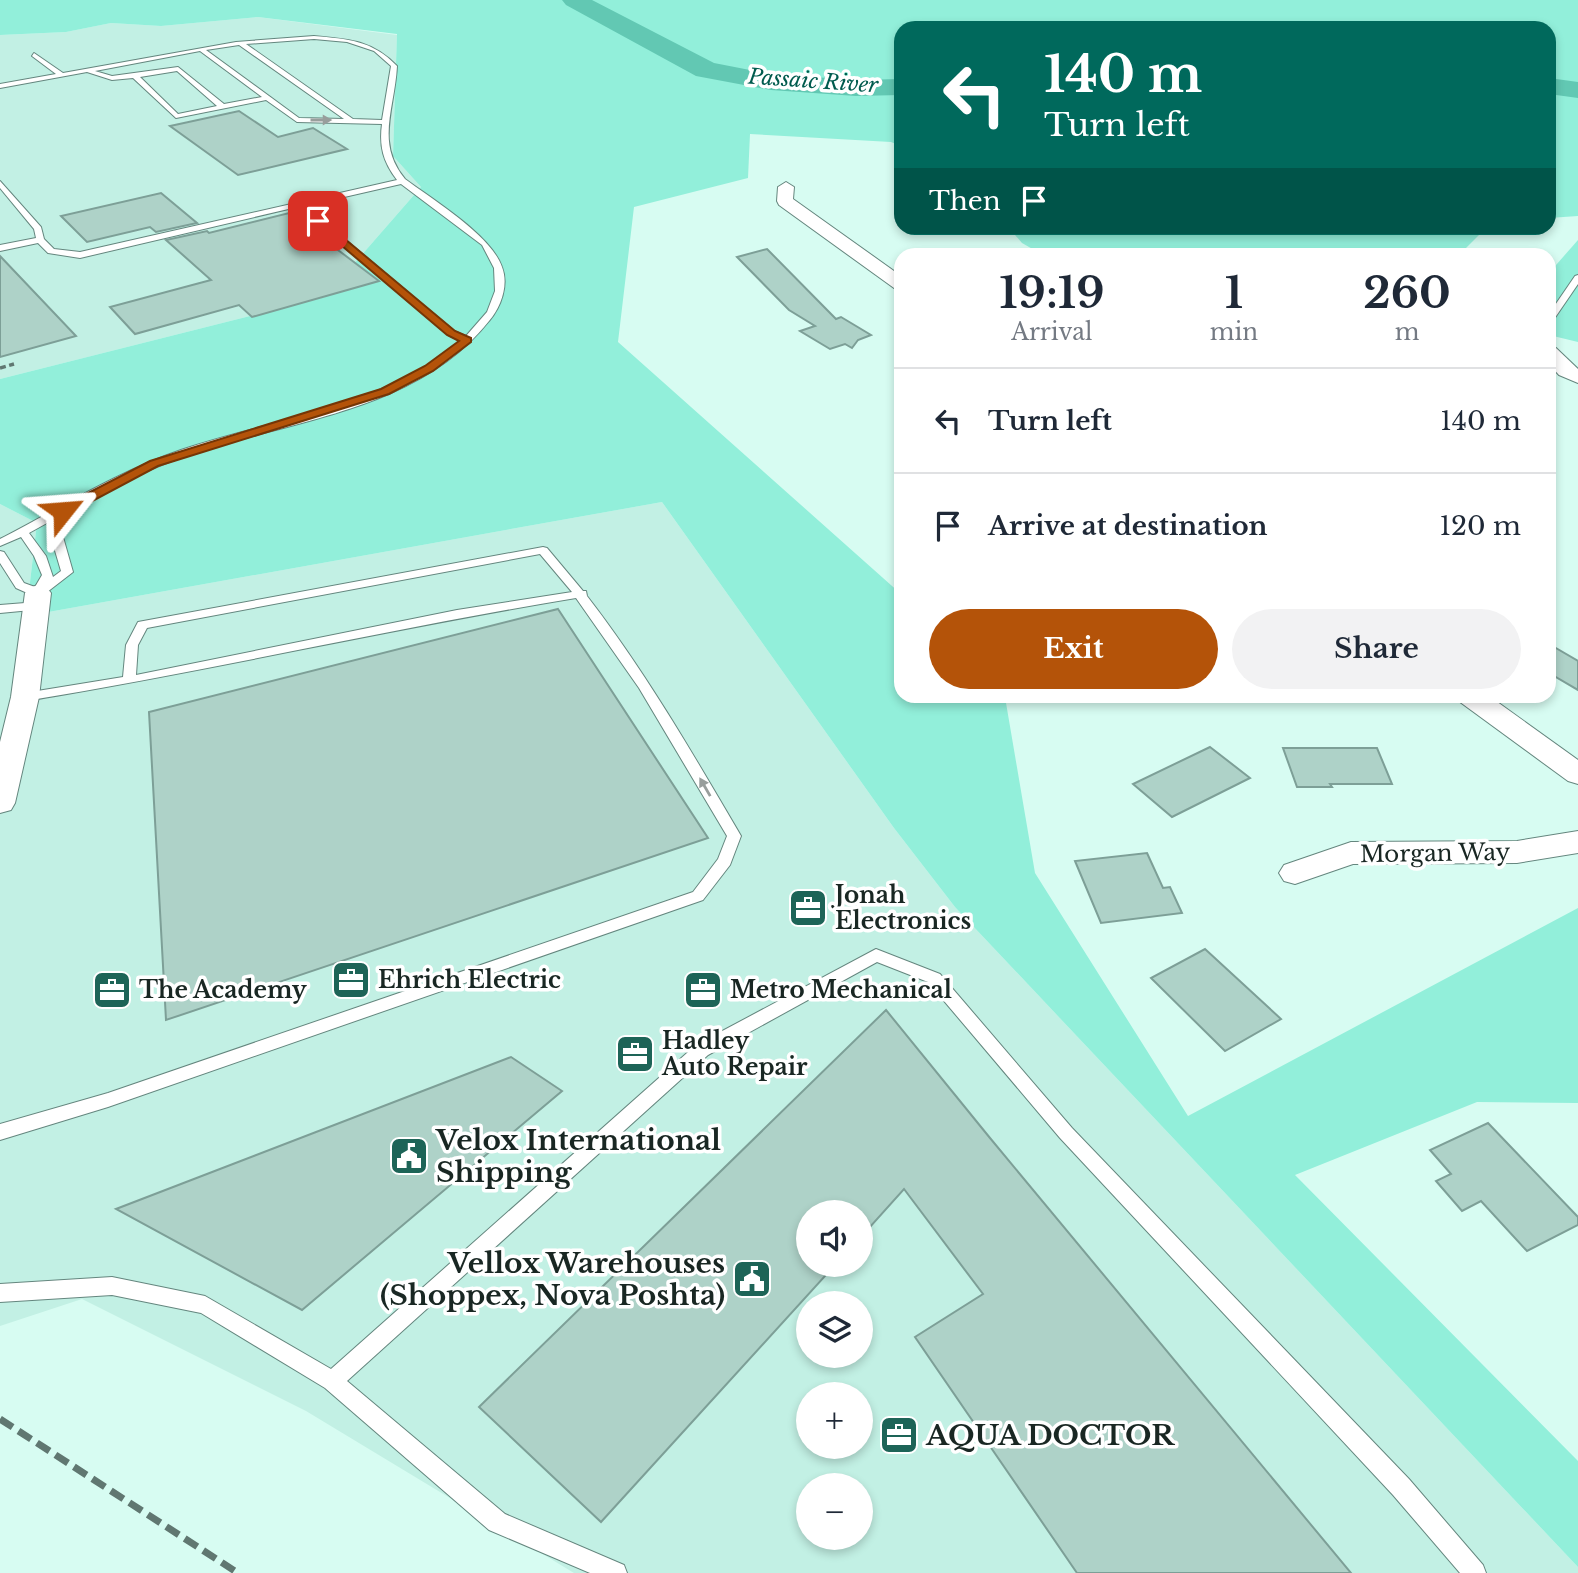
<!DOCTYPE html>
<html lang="en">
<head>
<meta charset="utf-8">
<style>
  :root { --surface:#fff; --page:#f2f2f3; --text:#1f2937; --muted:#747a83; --line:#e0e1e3; --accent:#b45309 }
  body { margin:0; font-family:"Libre Baskerville",serif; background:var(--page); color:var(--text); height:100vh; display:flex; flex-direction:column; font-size:26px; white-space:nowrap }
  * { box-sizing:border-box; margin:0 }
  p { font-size:23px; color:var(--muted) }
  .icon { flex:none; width:38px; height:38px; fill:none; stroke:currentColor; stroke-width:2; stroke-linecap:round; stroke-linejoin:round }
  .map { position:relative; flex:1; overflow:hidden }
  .sheet { position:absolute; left:894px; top:248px; width:662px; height:455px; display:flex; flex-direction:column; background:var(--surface); border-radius:21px; box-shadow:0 4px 10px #0003 }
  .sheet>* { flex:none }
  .top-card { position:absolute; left:894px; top:21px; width:662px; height:214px; border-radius:21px; box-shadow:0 4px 10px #0003; background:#00695c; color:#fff; overflow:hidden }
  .buttons { position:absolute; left:796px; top:1200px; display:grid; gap:14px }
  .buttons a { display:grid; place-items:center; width:77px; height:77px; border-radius:50%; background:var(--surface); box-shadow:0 4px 10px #0003; font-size:35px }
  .pin { position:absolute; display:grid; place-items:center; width:60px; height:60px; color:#fff; margin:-30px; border-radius:14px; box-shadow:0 4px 10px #0006 }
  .me { position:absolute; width:77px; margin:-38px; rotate:62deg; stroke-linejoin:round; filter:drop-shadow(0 0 5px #0008) }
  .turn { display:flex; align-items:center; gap:24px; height:147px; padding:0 35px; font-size:32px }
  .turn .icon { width:91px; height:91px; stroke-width:2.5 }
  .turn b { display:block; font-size:49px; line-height:60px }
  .then { display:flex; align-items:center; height:66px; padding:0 35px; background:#0003; gap:14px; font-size:26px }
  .eta { display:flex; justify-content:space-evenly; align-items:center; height:119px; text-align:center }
  .eta b { font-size:42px; font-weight:800; line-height:49px }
  .button { display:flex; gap:14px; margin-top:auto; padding:14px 35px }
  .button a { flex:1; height:80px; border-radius:42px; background:var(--accent); color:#fff; font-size:28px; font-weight:800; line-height:80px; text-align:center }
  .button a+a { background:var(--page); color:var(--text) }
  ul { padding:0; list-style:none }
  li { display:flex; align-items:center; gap:21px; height:105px; padding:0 35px; border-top:2px solid var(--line) }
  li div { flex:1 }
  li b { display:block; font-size:26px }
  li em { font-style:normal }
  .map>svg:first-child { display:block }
</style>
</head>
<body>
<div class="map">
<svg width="1578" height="1573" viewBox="0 0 1578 1573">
  <rect width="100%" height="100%" fill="#d7fcf2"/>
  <g fill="#c2f0e4" fill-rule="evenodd">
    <path d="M258,17L397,35L393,156L421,187L325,297L0,379V35L66,32L111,23L161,26Z"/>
    <path d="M662,502L894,828L955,907L1578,1567V1573H574L306,1411L82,1299L0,1326V504L37,523L26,616ZM808,1213H861V1265H808ZM808,1304H861V1356H808ZM808,1395H861V1447H808ZM808,1486H861V1538H808Z"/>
  </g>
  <g fill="#92efda">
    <path d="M0,0H1578V216L1549,218V28H901V146L891,142L750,134L748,178L634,207L618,342L901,594V696L1005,697L1035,873L1188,1116L1578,908V1103L1477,1102L1295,1175L1578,1461V1567L955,907L894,828L662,502L26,616L37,523L0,504V379L325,297L421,187L393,156L397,34L258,17L161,26L111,23L66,32L0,35Z"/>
    <path d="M1009,228H1486L1458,256L1043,255L1022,243Z"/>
    <path d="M1578,240V342L1549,335V273Z"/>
  </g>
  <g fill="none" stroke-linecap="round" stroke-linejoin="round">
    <g fill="#62c8b3" fill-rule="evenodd">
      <path d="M562,0H592L714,63L771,74L856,80L901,79V95L856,96L771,90L696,76L566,5Z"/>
      <path d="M1549,78L1578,82V98L1549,94Z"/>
    </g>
  </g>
  <g fill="#aed2c8" stroke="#7d9f97" stroke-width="2">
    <path d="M239,111L278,137L313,128L347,149L238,175L170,126Z"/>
    <path d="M161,193L197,223L156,232L150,227L87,242L61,216Z"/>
    <path d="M289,213L379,281L252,317L239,305L135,334L110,307L211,280L166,240L207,231L209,233Z"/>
    <path d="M767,249L836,319L841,317L871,335L858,340L852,348L845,344L830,349L800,331L815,326L789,310L737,257Z"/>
    <path d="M0,256L76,336L0,357Z"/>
    <path d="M558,609L708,838L166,1020L149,712Z"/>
    <path d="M1549,644L1578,661V690L1549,673Z"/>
    <path d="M1210,747L1250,778L1172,817L1133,784Z"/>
    <path d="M1283,748H1377L1392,784H1330L1332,787H1297Z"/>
    <path d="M1147,853L1163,888L1170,887L1182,913L1101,923L1075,861Z"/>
    <path d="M1205,949L1281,1019L1225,1051L1151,978Z"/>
    <path d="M886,1010L990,1138L1351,1573H1077L915,1337L983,1294L904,1189L861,1237V1213H808V1265H835L601,1522L479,1407Z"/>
    <path d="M511,1057L562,1091L302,1310L116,1209Z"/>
    <path d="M1488,1123L1578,1217V1225L1527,1251L1481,1201L1462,1211L1436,1181L1451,1174L1430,1150Z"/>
  </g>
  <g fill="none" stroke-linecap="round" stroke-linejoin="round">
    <defs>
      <g id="service">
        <path d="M314,36C348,39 372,40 397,66C395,108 375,143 405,179C433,200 491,235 502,267C509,285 501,307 489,321C418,411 290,420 189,455C146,469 107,489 68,511L63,537L73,572L42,596H34L16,588L0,563V551L4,552L24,583L35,587L42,575L34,556L21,537L0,546V539C60,508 117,472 181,450C276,418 382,408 461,341L448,335L297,207L80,258L48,253L38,243L0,251V245L36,238L34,229L0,188V181L41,227L44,239L54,249L80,252L397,180C383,162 379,146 382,124L297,122L266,100L176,118L133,78L112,80L87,72L0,88V84L56,74L32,56L34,53L63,73L236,42ZM314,39L347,42L374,51L391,66L382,120L353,119L246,44ZM239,45L344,119L299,118L206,50ZM200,51L262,97L224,104L178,67L112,76L95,71ZM177,71L217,106L178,114L140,77ZM401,184L482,245L494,268L495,291L487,312L466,336L454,331L305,206ZM56,518L51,537L61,571L53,577L46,556L29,533Z"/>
        <path d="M1578,275V284L1552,322L1549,323V314L1575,276Z"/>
        <path d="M543,547L547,548L583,591H586L587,596C645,671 693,754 741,836L730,865L703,900L108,1107L0,1140V1124L108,1093L693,892L718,859L727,836L639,688L576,598C392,628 210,671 25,701L18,697L25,693L123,677L126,645L138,622ZM540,554L572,592L457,610L136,675L138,645L147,628Z"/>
        <path d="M38,602L44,606L42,609L0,613V605Z"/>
        <path d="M876,949L940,974L1072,1128L1409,1479L1483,1565L1486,1573H1460L1393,1495L1060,1138L928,982L877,962L708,1055L347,1381L505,1514L624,1565L627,1573H590L489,1530L325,1388L201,1313L112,1295L0,1302V1284L112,1277L205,1296L331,1369L696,1045Z"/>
      </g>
      <g id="minor">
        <path d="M786,182L794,187L793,199L901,276V290L894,288L779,205L777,201L778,187Z"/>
        <path d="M1549,346L1556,348L1578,369V383L1559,375L1549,364Z"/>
        <path d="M38,585L47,588L51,593L39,697L15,803L11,810L0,813V742L11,697L25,593L29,588Z"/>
        <path d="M1456,696H1489L1578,760V784L1568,781L1460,702Z"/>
        <path d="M1578,831V853L1517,863L1353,864L1295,884L1284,881L1279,873L1284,865L1351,842L1517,841Z"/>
      </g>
    </defs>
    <use href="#service" stroke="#64867e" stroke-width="2"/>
    <use href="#minor" stroke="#64867e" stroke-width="2"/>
    <use href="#service" fill="#fff" fill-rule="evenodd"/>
    <use href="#minor" fill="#fff" fill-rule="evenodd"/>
    <path stroke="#607771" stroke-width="3.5" stroke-dasharray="6 3.5" stroke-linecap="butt" d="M0,368L14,364"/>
    <path stroke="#607771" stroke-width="7" stroke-dasharray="15 7" stroke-linecap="butt" d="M0,1419L238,1573"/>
  </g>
  <defs><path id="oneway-solid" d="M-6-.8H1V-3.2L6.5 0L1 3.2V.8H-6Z" transform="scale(1.75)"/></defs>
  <g fill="#989e9c">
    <use href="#oneway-solid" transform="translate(321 120)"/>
    <use href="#oneway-solid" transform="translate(705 787) rotate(-120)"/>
  </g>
  <path fill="#b45309" stroke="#753606" stroke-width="2" d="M315,219H321L455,331L471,338V342L433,371L389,394L158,466L68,514H59V508L150,461L381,389L425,366L459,341L447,335L315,223Z"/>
  <defs>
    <symbol id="office-square" viewBox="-11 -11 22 22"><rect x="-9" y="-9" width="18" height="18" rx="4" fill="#1d6457" stroke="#fff"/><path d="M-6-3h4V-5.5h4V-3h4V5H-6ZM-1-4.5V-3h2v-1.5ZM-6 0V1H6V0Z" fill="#fff"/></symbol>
    <symbol id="civic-square" viewBox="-11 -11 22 22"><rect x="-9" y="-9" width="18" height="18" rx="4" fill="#1d6457" stroke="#fff"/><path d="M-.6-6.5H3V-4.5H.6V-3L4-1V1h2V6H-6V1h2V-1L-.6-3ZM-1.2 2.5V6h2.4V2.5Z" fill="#fff"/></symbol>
  </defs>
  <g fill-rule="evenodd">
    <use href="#office-square" x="786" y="886" width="44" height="44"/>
    <use href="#office-square" x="329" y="958" width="44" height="44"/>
    <use href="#office-square" x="90" y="968" width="44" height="44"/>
    <use href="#office-square" x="681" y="968" width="44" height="44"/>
    <use href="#office-square" x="613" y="1032" width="44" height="44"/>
    <use href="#civic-square" x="387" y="1134" width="44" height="44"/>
    <use href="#civic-square" x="730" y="1257" width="44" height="44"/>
    <use href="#office-square" x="877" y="1413" width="44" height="44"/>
  </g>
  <g text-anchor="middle" stroke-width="7" stroke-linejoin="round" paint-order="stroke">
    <g font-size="21" font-style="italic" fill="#005b4e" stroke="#fff">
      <text transform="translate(813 81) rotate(4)" y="7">Passaic River</text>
    </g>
    <g font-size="23" fill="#192723" stroke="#fff">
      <text transform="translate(1435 853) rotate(-1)" y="8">Morgan Way</text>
    </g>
    <g font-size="23" font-weight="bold" fill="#192723" stroke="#fff" text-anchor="start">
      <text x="835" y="903">Jonah<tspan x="835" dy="26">Electronics</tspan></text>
      <text x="378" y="988">Ehrich Electric</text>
      <text x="139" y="998">The Academy</text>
      <text x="730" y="998">Metro Mechanical</text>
      <text x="662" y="1049">Hadley<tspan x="662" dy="26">Auto Repair</tspan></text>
    </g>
    <g font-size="28" font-weight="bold" fill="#192723" stroke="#fff" text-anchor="start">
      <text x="436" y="1150">Velox International<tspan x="436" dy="32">Shipping</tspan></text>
      <text x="725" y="1273" text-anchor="end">Vellox Warehouses<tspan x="725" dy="32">(Shoppex, Nova Poshta)</tspan></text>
      <text x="926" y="1445">AQUA DOCTOR</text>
    </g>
  </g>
</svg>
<div class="buttons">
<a><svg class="icon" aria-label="sound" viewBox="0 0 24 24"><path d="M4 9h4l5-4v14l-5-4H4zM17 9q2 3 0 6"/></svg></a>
<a><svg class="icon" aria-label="layers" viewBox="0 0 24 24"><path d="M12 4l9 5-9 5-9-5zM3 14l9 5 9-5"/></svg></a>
<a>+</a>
<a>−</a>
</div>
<div class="pin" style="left:318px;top:221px;background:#d93025"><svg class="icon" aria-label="arrive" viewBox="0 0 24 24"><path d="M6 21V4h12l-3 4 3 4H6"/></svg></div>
<svg class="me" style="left:63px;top:511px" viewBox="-20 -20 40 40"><path d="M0-17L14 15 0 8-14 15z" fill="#b45309" stroke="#fff" stroke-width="4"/></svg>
<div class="top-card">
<div class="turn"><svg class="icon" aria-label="left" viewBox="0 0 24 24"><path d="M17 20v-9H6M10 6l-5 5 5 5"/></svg><div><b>140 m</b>Turn left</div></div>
<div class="then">Then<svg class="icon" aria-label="arrive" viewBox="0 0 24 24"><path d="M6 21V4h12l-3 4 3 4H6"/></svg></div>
</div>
<section class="sheet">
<div class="eta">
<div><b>19:19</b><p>Arrival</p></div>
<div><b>1</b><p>min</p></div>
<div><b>260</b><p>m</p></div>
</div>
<ul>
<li><svg class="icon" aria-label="left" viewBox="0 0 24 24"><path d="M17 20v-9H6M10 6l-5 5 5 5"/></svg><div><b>Turn left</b></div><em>140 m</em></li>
<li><svg class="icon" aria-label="arrive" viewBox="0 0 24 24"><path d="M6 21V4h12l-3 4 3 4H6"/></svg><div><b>Arrive at destination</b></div><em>120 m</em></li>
</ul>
<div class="button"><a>Exit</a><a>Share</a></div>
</section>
</div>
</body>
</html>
